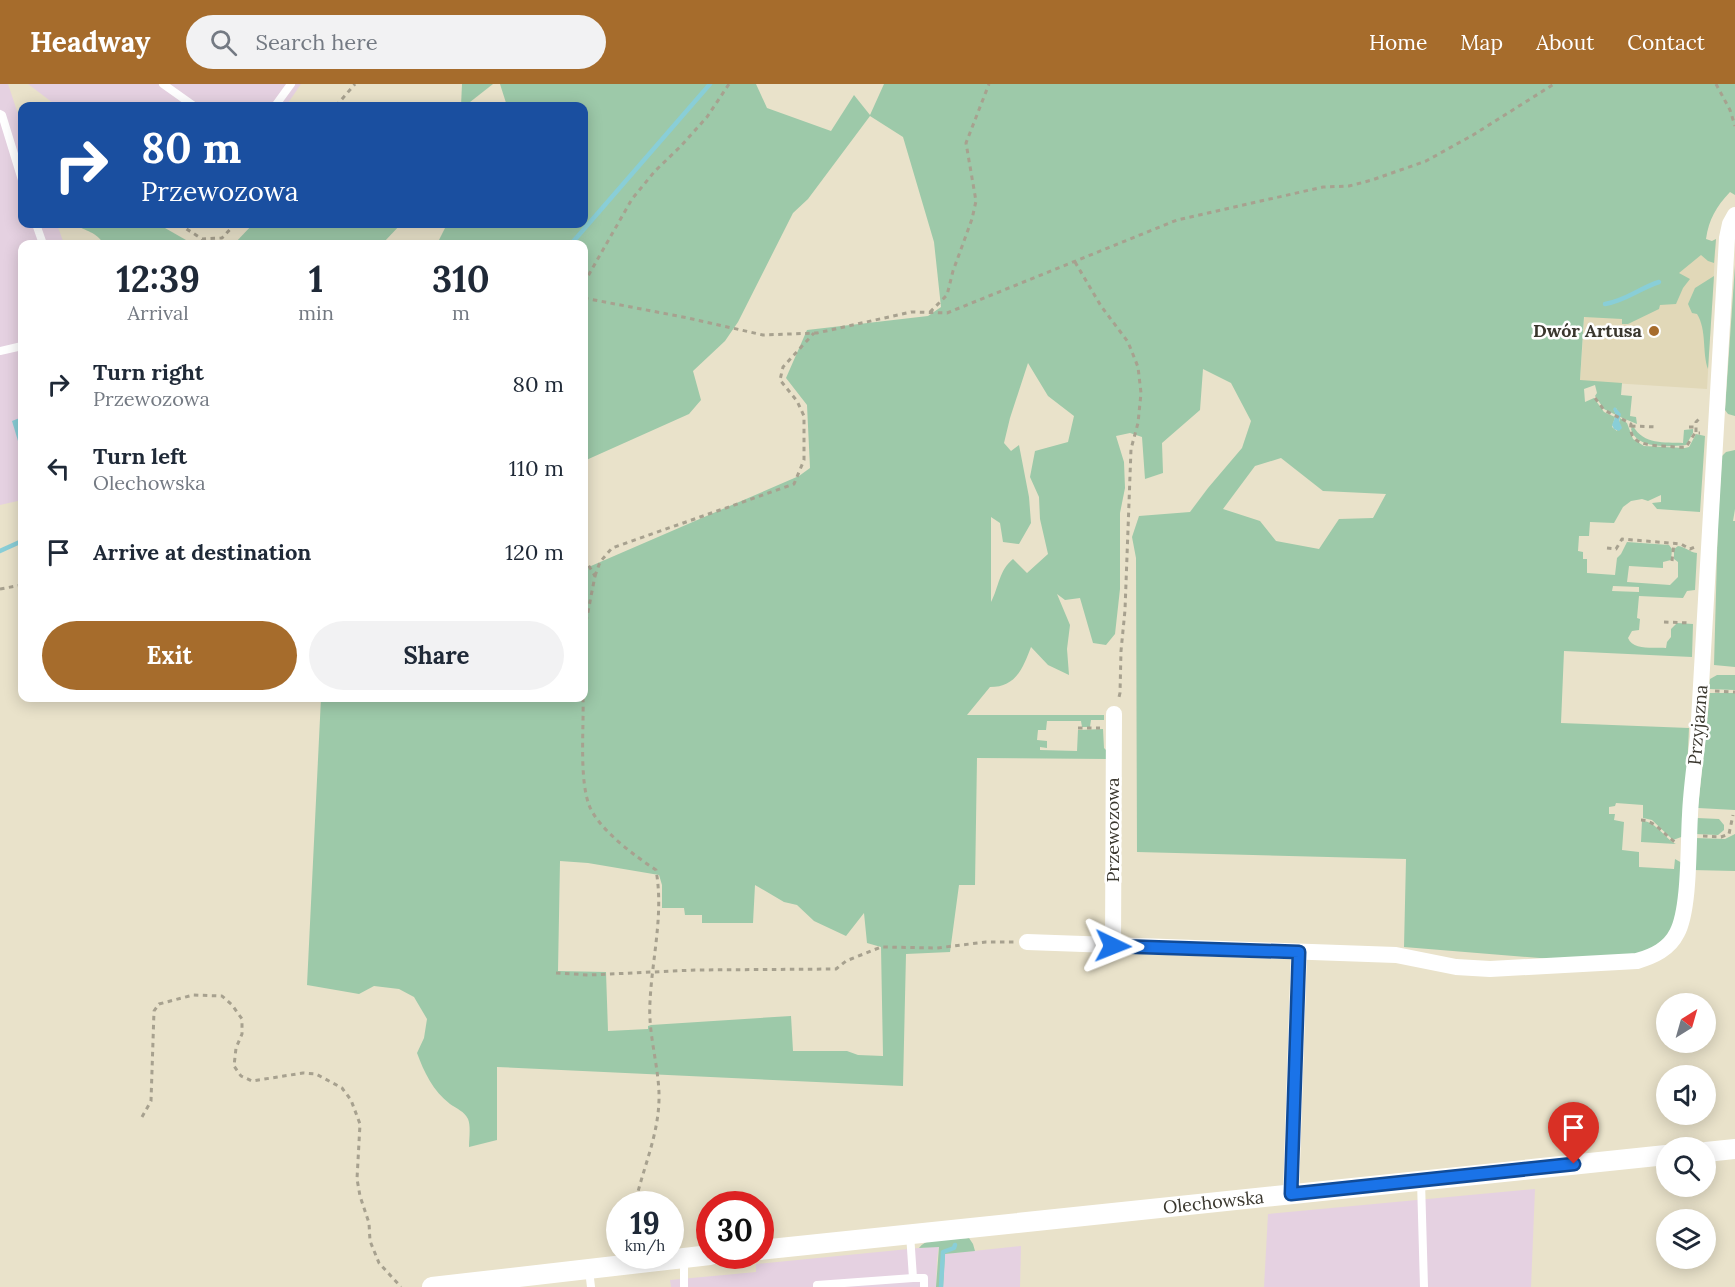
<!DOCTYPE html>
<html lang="en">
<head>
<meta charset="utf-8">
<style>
  :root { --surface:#fff; --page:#f2f2f3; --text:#1f2937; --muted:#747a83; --accent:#a66c2c }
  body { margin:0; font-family:Lora,serif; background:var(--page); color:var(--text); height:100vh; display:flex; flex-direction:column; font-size:22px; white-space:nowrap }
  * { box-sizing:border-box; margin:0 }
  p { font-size:20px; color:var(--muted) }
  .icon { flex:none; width:33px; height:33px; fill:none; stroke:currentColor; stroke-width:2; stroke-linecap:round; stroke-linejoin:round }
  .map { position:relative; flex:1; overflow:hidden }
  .details { position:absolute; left:18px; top:156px; width:570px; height:462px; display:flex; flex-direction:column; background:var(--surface); border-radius:12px; box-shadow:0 3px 15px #0003 }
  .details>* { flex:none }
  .banner { position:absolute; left:18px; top:18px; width:570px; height:126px; border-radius:12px; box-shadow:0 3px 15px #0003; background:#1a4fa0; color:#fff; overflow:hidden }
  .needle { width:39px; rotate:37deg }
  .controls { position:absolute; left:1656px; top:909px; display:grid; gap:12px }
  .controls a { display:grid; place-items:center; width:60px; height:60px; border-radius:50%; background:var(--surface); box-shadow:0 3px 15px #0003; font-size:30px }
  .speed { position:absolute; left:606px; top:1107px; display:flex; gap:12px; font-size:30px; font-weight:700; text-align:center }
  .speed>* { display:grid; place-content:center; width:78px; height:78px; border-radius:50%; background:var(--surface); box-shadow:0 3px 15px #0003; line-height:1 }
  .speed small { font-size:15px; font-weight:400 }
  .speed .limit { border:9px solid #d22; background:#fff; color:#111 }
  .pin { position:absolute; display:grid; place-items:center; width:51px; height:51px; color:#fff; margin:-62px -26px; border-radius:50% 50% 50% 0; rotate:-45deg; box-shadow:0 0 6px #0007 }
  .pin .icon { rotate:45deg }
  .me { position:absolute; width:66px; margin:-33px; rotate:92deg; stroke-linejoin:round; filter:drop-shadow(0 0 4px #0008) }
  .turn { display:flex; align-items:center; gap:21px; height:126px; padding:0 24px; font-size:27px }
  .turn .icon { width:78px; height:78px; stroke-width:2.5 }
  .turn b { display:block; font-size:42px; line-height:51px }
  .eta { display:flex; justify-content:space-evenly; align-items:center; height:102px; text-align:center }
  .eta b { font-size:36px; font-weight:700; line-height:42px }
  .action { display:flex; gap:12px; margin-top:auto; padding:12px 24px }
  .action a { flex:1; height:69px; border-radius:36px; background:var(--accent); color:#fff; font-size:24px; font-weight:700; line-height:69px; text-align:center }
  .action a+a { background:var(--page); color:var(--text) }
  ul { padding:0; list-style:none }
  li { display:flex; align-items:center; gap:18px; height:84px; padding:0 24px }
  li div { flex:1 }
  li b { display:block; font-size:22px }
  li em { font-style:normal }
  header { display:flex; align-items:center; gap:36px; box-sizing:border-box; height:84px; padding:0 30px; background:var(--accent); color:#fff }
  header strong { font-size:28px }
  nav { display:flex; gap:33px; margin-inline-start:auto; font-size:21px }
  .search { width:420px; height:54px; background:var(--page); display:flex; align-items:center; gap:15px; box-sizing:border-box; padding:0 21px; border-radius:33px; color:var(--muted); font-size:22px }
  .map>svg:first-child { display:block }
</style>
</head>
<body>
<header>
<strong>Headway</strong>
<div class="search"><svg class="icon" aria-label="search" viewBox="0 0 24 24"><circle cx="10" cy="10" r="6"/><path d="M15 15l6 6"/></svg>Search here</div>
<nav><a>Home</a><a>Map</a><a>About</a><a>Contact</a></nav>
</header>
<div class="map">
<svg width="1735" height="1203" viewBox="0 0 1735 1203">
  <rect width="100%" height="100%" fill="#e9e2ca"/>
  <path fill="#e1d8b8" d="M1716,155L1707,305L1580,297L1585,223Z"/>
  <g fill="#e5d1e1">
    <path d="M0,0H8L22,42V140H57L64,160H22V416L0,421Z"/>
    <path d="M28,0H301L286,22H57Z"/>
    <path d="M1535,1105L1531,1203H1264L1268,1130Z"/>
    <path d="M939,1162L937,1175L936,1203H671L670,1196L756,1188V1180Z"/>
    <path d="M1021,1162L1020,1203H943L945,1170Z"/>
  </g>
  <g fill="#9dc9a9" fill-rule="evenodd">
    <path d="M462,0H493L465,22H461Z"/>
    <path d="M500,0H756L767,24L831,47L854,11L870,31L884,0H1735V111L1730,108C1716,123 1709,135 1706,155L1712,157L1716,155L1714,179L1708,177L1701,171L1679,189L1690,195L1683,204L1676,220L1660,221L1659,225L1628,240H1622V235L1584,233L1580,296L1622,299L1621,311L1632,312L1630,332L1636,333L1637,340L1620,333L1616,324L1614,326L1616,331L1604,325L1595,312L1597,309L1595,301L1584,305L1585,318L1594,314L1604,328L1615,333L1612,343L1617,347L1620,334L1627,339L1633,355L1644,362L1685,364L1689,363L1696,350L1705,352L1700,428L1657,425L1652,419L1661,418V411L1648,417L1642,415L1631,417L1623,423L1614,439L1590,438L1589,452H1579L1578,467L1583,468V475H1587V489L1615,491L1617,474L1621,470L1627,458L1669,461L1672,465L1671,476L1663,478V484L1629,482L1627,498L1670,501L1678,493V478L1674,475V465L1678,462C1686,463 1689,468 1697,469L1695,506L1687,507L1683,514L1639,512L1637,534L1640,535L1639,546L1632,547L1628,554C1633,567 1654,563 1666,564L1667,558L1671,553V545L1677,539L1693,540L1692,573L1564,567L1561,639L1689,644L1684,752L1673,756L1652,736L1643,734V721L1616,719L1615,722L1609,723V730H1615L1614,736L1624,738L1622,766L1639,768V783L1674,785L1675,775L1682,779L1679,824L1669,851L1646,869L1552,875L1404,863L1406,775L1137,768L1136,474L1132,453L1139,432L1190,428L1208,404L1242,364L1251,337L1231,299L1203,285L1200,326L1162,359L1163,389L1145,395L1142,353L1130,349L1116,352L1124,378L1125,404L1120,429V505L1115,550L1106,561L1093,559L1080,514L1065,516L1057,510L1070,541L1067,565L1069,591L1048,581L1031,563C1023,584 1016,603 990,603L967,631H1104V636H1091L1090,643H1082L1081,637H1047L1046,646H1038L1037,656L1047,657V664L1040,663V666L1077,667L1078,646L1103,645L1104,664L1108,668V675L977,674L975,801H959L950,868L906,870L903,1002L497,983V1056L469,1063C469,1055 471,1042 468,1035C464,1027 457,1025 450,1020C433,1007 424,988 417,969L424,954L427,935L414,913L399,905L374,902L359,910L307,901L321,614H584V485L799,392L810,384L807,321L786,294L807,246L928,232L941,223L934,158L903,53L870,32L808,115L793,129L738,238L725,257L693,287L701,316L689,330L584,377V160H437L447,140H584V22H507ZM1028,279L1048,312L1074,332L1068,358L1035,367L1030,393L1039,413L1040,435L1048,470L1027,489L1013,475C999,486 999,503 991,518V433L1000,439L1003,458L1019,460L1031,439L1029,413L1019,361L1011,367L1004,359L1010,334ZM1281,374L1323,407L1386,410L1373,434L1339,435L1319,465L1276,457L1260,437L1223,425L1255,382ZM1613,502L1639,503V508L1612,507ZM560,777L588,779L659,791L662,801V824H684L685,831H702V839H753L755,801L784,818L797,821L814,837L846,852L864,829L867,859L881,863L883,972L858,971L847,967H793L791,932L651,941L648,942V945L608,947L606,888L558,887Z"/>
    <path d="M74,140H158L193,160H104C95,147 87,148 74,140Z"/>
    <path d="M253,140H401L384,158V160H234Z"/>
    <path d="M1735,181V332L1728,330L1725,326Z"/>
    <path d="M1714,192L1708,285C1702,269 1707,246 1697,230L1692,229L1688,220L1695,204Z"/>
    <path d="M1633,342C1644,361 1664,358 1683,359L1684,346L1693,345V349L1686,361C1669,363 1636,365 1631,345Z"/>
    <path d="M1735,366V425L1733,437H1735V583L1714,581L1718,436L1722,372L1726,368Z"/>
    <path d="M1717,591H1735V606L1709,605L1710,595Z"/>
    <path d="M1710,609H1735V726L1698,724Z"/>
    <path d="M1697,734L1719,735L1724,741V746L1718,751L1695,750Z"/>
    <path d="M1642,737C1656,737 1665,755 1676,760L1641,758Z"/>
    <path d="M1735,750V787L1692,786L1695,754L1725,755Z"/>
    <path d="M969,1154L973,1160L975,1167L945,1170L943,1203H936L939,1163L919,1164C928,1151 954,1155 969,1154Z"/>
  </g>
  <g fill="#89ced7">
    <path d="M1615,323L1621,330L1619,337L1622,344L1619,347L1614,345L1612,341L1616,331L1613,325Z"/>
    <path d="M22,333V367H21L12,337Z"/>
  </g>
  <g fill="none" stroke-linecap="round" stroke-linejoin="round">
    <g stroke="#89ced7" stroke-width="4.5">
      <path d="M571,160L710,0"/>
      <path d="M1605,220C1625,217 1640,204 1659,198"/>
      <path d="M0,467L22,457"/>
      <path d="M941,1203L943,1168L954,1164L955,1161"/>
    </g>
    <g stroke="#a7a18f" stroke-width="3" stroke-dasharray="4.5 4.5" stroke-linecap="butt">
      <path d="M1716,0L1730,26L1735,42"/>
      <path d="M336,22L355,0"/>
      <path d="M179,140L202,155L222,154L235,140"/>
      <path d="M1075,178L1101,222L1128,258L1138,283L1141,309L1138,339L1131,365L1125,526L1121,567L1120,609L1118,617"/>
      <path d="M584,199L632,115L655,87L680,63L707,33L729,0"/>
      <path d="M584,214L688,234L763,251L817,249L911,228L947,229L1177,136L1323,103L1349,102L1372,96L1426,77L1473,51L1554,0"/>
      <path d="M930,228L947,211L953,187L972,135L976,117L966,59L989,0"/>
      <path d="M1595,314L1604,326L1620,334"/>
      <path d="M1622,335L1631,340C1628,359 1646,361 1661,362C1670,362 1678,364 1686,363L1695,349H1700"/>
      <path d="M1631,342L1657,343"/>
      <path d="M1689,343H1695"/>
      <path d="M1696,348V338L1701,333"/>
      <path d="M1607,464L1616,465L1622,455L1681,460L1690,465L1695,463"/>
      <path d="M584,474L595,492L586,538L584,588"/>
      <path d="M1672,477L1674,459"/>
      <path d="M595,492L600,478L612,464L794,400L804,376V332L797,317L780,296L783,283L814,249"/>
      <path d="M0,505L22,501"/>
      <path d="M1664,538L1691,539"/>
      <path d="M1715,607L1735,608"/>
      <path d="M583,614C584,644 579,693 589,721C598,745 635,772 656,786C664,830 652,874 650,918C648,949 658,979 659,1009C660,1049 643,1083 635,1120"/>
      <path d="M1078,644H1100"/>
      <path d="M1641,736C1656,737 1663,750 1675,758"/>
      <path d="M1703,752L1721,753L1729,750L1733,731"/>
      <path d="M556,889L589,891L695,886L836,885L846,877L881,863L937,864L986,858H1014"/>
      <path d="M142,1033L151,1017L154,927L159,920L193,911L222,912L232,921L242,935V950L236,964L234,982L241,992L252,997L303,989L316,990L342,1004L351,1016L360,1040L357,1095L360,1112L369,1139L370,1157L379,1179L401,1203"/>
    </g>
    <g stroke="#fff" stroke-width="8">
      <path d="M163,0L194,22"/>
      <path d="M275,22L291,0"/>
      <path d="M0,30L2,31L22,96"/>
      <path d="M36,140L43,160"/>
      <path d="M0,267L22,262"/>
      <path d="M1421,1097L1424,1203"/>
      <path d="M910,1150L913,1194H924V1203"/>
      <path d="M684,1174V1203"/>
      <path d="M589,1186L591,1203"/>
      <path d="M817,1203V1201L913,1194"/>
    </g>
    <g stroke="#fff" stroke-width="16">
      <path d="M1027,858L1396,871L1456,883L1490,885L1637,877C1654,872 1669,865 1677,849C1690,825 1688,760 1690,731C1691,705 1695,679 1698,653L1727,154L1730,140L1735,131"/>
      <path d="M1113,862L1114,630"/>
      <path d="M1291,1110L1299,868"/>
    </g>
    <g stroke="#fff" stroke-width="20">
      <path d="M1706,1068L1735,1065"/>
      <path id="s1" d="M760,1166L1666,1071"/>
      <path d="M432,1203L710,1171"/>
    </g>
  </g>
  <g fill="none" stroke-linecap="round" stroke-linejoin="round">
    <defs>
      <path id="route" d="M1113,862L1299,868L1291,1110L1574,1080"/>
    </defs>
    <use href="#route" stroke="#114b97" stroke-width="15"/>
    <use href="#route" stroke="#1a73e8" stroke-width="10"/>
  </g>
  <circle fill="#a66c2c" stroke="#fff" stroke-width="2" cx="1654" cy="247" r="6"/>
  <g text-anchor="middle" stroke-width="5" stroke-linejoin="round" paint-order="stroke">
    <g font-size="18" font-weight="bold" fill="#3a372e" stroke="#fff" text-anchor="end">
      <text x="1642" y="253">Dwór Artusa</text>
    </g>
    <g font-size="18" fill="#3a372e" stroke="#fff">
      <text transform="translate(1698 641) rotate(-85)" y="6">Przyjazna</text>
      <text transform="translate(1113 746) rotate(-90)" y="6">Przewozowa</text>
      <text dy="6" stroke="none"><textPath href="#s1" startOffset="456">Olechowska</textPath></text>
    </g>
  </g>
</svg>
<div class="controls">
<a><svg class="needle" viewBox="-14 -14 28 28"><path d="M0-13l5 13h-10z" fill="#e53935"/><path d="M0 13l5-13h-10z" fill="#747a83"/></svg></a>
<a><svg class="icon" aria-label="sound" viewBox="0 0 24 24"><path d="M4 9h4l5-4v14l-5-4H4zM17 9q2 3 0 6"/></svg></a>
<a><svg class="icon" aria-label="search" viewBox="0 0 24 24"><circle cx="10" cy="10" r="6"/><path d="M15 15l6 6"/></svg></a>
<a><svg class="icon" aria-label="layers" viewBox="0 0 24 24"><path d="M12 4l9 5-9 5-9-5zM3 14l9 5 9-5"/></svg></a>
</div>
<div class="speed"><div>19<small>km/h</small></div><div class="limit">30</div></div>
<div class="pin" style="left:1574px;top:1080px;background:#d93025"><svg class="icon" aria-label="arrive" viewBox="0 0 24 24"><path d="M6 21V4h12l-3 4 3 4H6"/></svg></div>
<svg class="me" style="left:1113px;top:862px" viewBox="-20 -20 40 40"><path d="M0-17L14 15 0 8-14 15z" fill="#1a73e8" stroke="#fff" stroke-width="4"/></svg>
<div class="banner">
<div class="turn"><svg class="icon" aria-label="right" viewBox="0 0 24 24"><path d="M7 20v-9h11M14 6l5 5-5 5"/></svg><div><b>80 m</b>Przewozowa</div></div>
</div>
<section class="details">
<div class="eta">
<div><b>12:39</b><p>Arrival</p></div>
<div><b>1</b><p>min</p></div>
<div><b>310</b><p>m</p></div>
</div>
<ul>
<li><svg class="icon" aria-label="right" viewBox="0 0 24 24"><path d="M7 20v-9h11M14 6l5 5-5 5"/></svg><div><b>Turn right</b><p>Przewozowa</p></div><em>80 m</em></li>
<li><svg class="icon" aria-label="left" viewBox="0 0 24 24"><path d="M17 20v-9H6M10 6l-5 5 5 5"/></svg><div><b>Turn left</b><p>Olechowska</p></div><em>110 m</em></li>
<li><svg class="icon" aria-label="arrive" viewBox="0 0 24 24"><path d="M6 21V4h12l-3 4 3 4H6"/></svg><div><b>Arrive at destination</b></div><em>120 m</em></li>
</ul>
<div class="action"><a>Exit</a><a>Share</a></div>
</section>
</div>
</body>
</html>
